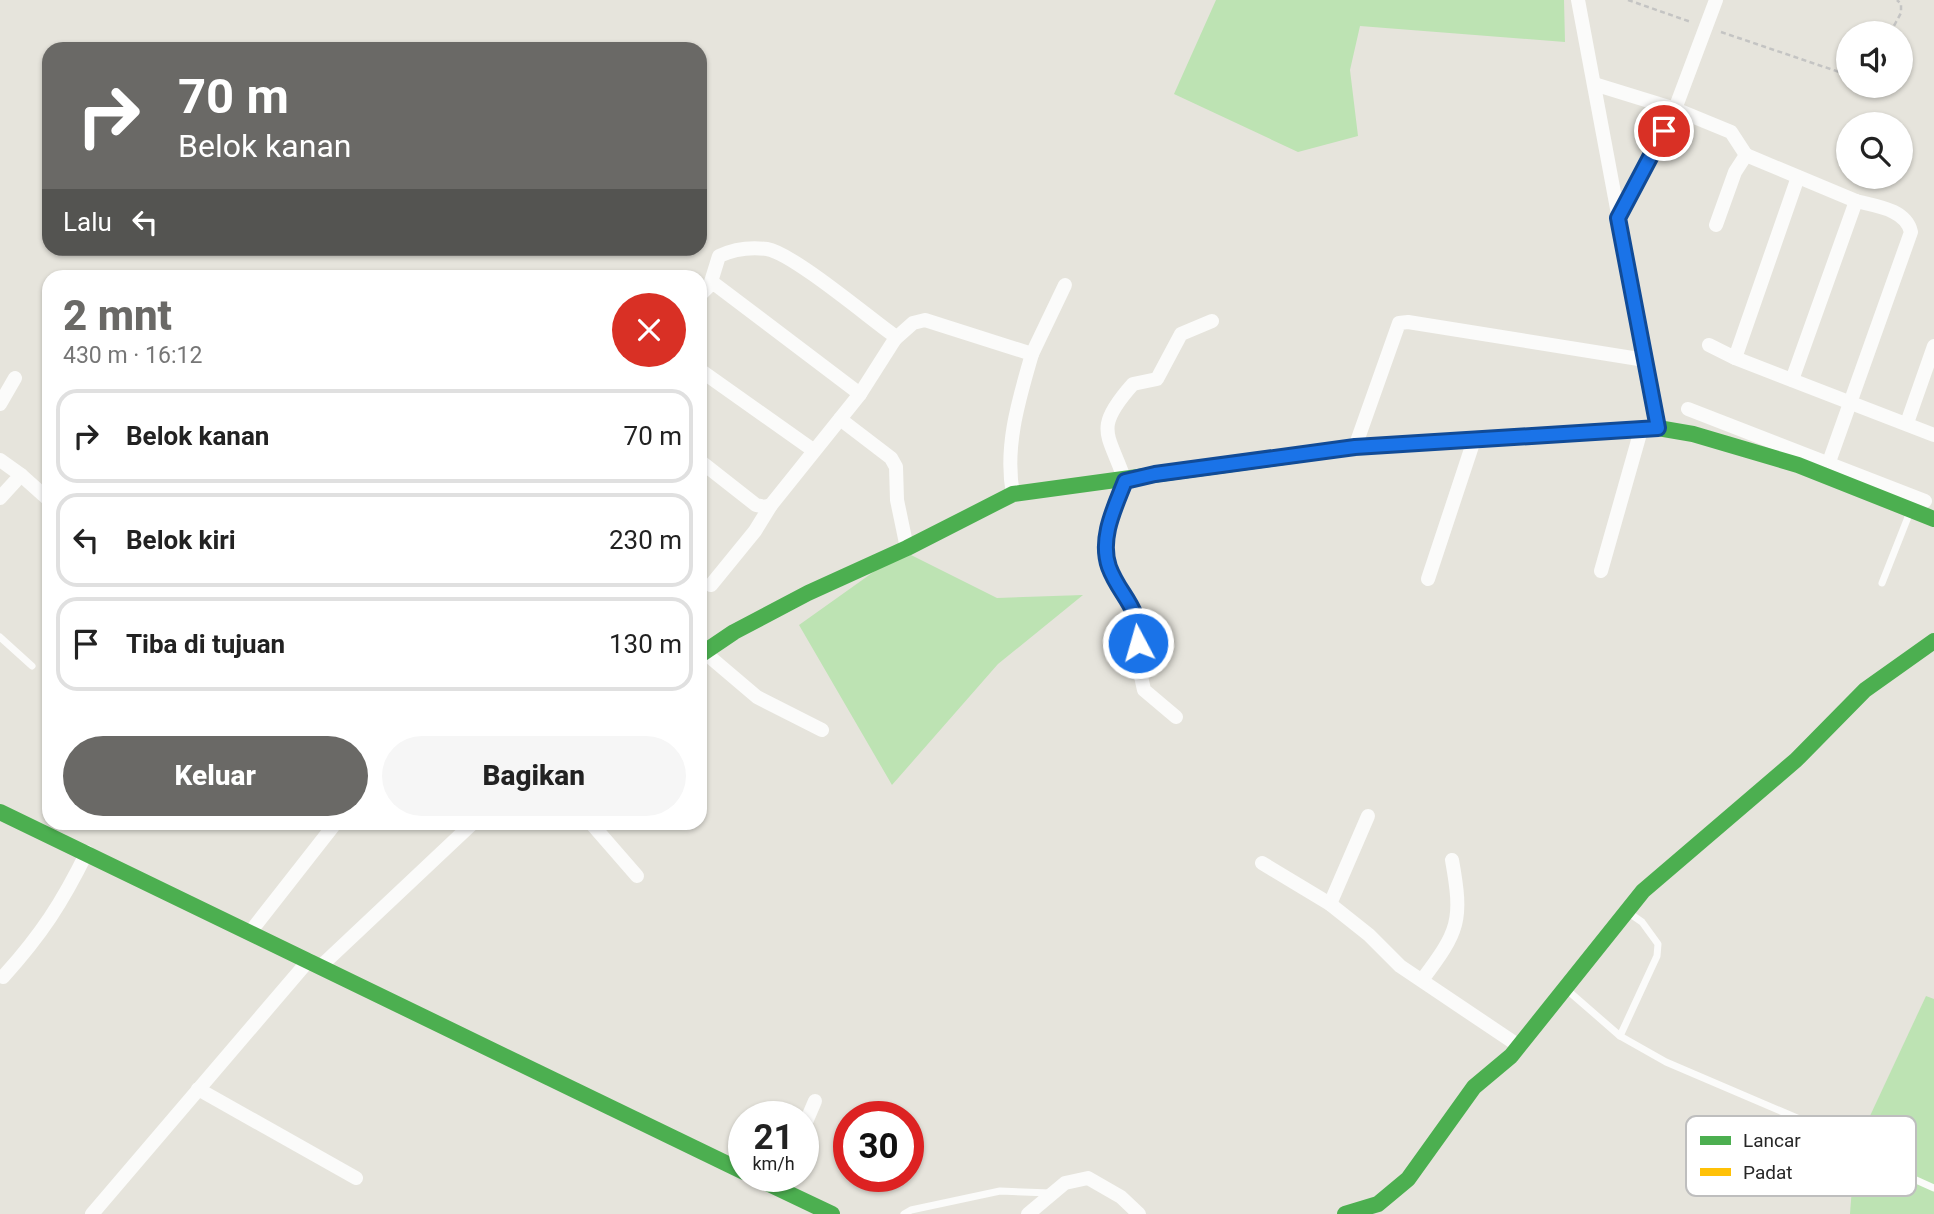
<!DOCTYPE html>
<html lang="id">
<head>
<meta charset="utf-8">
<style>
  :root { --surface:#fff; --page:#f6f6f6; --text:#222; --muted:#767676; --line:#e0e0e0; --accent:#6a6966 }
  body { margin:0; font-family:Roboto,sans-serif; background:var(--page); color:var(--text); height:100vh; display:flex; flex-direction:column; font-size:26px; white-space:nowrap }
  * { box-sizing:border-box; margin:0 }
  p { font-size:23px; color:var(--muted) }
  .icon { flex:none; width:38px; height:38px; fill:none; stroke:currentColor; stroke-width:2; stroke-linecap:round; stroke-linejoin:round }
  .map { position:relative; flex:1; overflow:hidden }
  .details { position:absolute; left:42px; top:270px; width:665px; height:560px; display:flex; flex-direction:column; background:var(--surface); border-radius:21px; box-shadow:0 2px 5px #0004 }
  .details>* { flex:none }
  .banner { position:absolute; left:42px; top:42px; width:665px; height:214px; border-radius:21px; box-shadow:0 2px 5px #0004; background:#6a6966; color:#fff; overflow:hidden }
  .controls { position:absolute; left:1836px; top:21px; display:grid; gap:14px }
  .controls a { display:grid; place-items:center; width:77px; height:77px; border-radius:50%; background:var(--surface); box-shadow:0 2px 5px #0004; font-size:35px }
  .speed { position:absolute; left:728px; top:1101px; display:flex; gap:14px; font-size:35px; font-weight:700; text-align:center }
  .speed>* { display:grid; place-content:center; width:91px; height:91px; border-radius:50%; background:var(--surface); box-shadow:0 2px 5px #0004; line-height:1 }
  .speed small { font-size:18px; font-weight:400 }
  .speed .limit { border:10px solid #d22; background:#fff; color:#111 }
  .pin { position:absolute; display:grid; place-items:center; width:60px; height:60px; color:#fff; margin:-30px; border:4px solid #fff; border-radius:50%; box-shadow:0 2px 7px #0007 }
  .me { position:absolute; width:77px; margin:-38px; rotate:354deg; stroke-linejoin:round; filter:drop-shadow(0 0 5px #0008) }
  .turn { display:flex; align-items:center; gap:24px; height:147px; padding:0 21px; font-size:32px }
  .turn .icon { width:91px; height:91px; stroke-width:2.5 }
  .turn b { display:block; font-size:49px; line-height:60px }
  .then { display:flex; align-items:center; height:66px; padding:0 21px; background:#0003; gap:14px; font-size:26px }
  .round { display:grid; place-items:center; flex:none; width:74px; height:74px; border-radius:37px; background:var(--page) }
  .overview { display:flex; align-items:center; justify-content:space-between; height:119px; padding:0 21px }
  h1 { font-size:42px; font-weight:800; line-height:52px; color:var(--accent) }
  .primary-button { display:flex; gap:14px; margin-top:auto; padding:14px 21px }
  .primary-button a { flex:1; height:80px; border-radius:42px; background:var(--accent); color:#fff; font-size:28px; font-weight:800; line-height:80px; text-align:center }
  .primary-button a+a { background:var(--page); color:var(--text) }
  ul { padding:0; list-style:none }
  li { display:flex; align-items:center; gap:21px; height:94px; margin:0 14px 10px; padding:0 7px; border:4px solid var(--line); border-radius:21px }
  li div { flex:1 }
  li b { display:block; font-size:26px }
  li em { font-style:normal }
  .map>svg:first-child { display:block }
</style>
</head>
<body>
<div class="map">
<svg width="1934" height="1214" viewBox="0 0 1934 1214">
  <rect width="100%" height="100%" fill="#e6e4dc"/>
  <g fill="#bde3b3">
    <path d="M1216,0H1564L1565,42L1360,26L1350,70L1358,136L1298,152L1174,94Z"/>
    <path d="M903,551L997,598L1083,595L998,664L892,785L799,625Z"/>
    <path d="M1926,996L1934,999V1214H1850L1855,1148Z"/>
  </g>
  <g fill="none" stroke-linecap="round" stroke-linejoin="round">
    <g stroke="#c4c4c3" stroke-width="2.5" stroke-dasharray="5 3.5" stroke-linecap="butt">
      <path d="M1628,0L1691,22"/>
      <path d="M1721,32L1848,75"/>
      <path d="M1890,33L1901,13V4L1897,0"/>
    </g>
    <g stroke="#fbfbfa" stroke-width="7">
      <path d="M1882,583L1910,512"/>
      <path d="M0,637L32,666"/>
      <path d="M1566,989L1620,1036L1666,1062L1879,1153L1896,1171L1934,1188"/>
      <path d="M1620,1036L1657,956L1658,944L1642,922L1629,913"/>
      <path d="M904,1214L911,1210L1000,1191L1050,1193"/>
    </g>
    <g stroke="#fbfbfa" stroke-width="14">
      <path d="M1578,0L1658,428"/>
      <path d="M1594,84L1675,109L1731,132L1746,155"/>
      <path d="M1618,218L1675,109L1716,0"/>
      <path d="M1716,225L1735,172L1746,155L1856,201L1792,380"/>
      <path d="M700,295L710,285H716L860,394"/>
      <path d="M895,339L913,323L925,320L1032,354C1019,399 1004,447 1013,494"/>
      <path d="M1709,345L1735,358L1934,435"/>
      <path d="M1032,354L1065,285"/>
      <path d="M1735,358L1798,177"/>
      <path d="M700,370L813,450"/>
      <path d="M0,404L15,378"/>
      <path d="M1688,409L1925,501"/>
      <path d="M840,419L891,458L896,467L897,500L907,548"/>
      <path d="M1907,423L1934,346"/>
      <path d="M1355,447L1399,323L1408,322L1645,360"/>
      <path d="M0,460L21,475L0,498"/>
      <path d="M700,461L756,505L765,507L771,505L860,394L895,339L892,334C867,316 792,253 767,249C751,247 734,249 719,256L710,285"/>
      <path d="M21,475L49,500"/>
      <path d="M1824,476L1911,232C1906,209 1875,206 1856,201"/>
      <path d="M1601,571L1641,430"/>
      <path d="M1428,579L1474,440"/>
      <path d="M711,585L755,531L771,505"/>
      <path d="M704,652L757,697L822,730"/>
      <path d="M1176,717L1144,690L1137,658L1139,627L1134,609L1108,565L1107,525L1125,481C1109,433 1092,430 1133,384L1157,379L1181,334L1212,321"/>
      <path d="M590,822L637,876"/>
      <path d="M1262,863L1330,904L1369,935L1400,966L1519,1046"/>
      <path d="M1330,904L1368,816"/>
      <path d="M251,931L334,825"/>
      <path d="M320,967L474,822"/>
      <path d="M3,977C41,935 62,903 87,852"/>
      <path d="M1422,980C1459,931 1463,921 1452,860"/>
      <path d="M198,1089L356,1178"/>
      <path d="M803,1129L815,1101"/>
      <path d="M92,1214L309,960"/>
      <path d="M1028,1214L1065,1183L1088,1178L1121,1197L1139,1214"/>
    </g>
    <g stroke="#4caf50" stroke-width="16">
      <path d="M1550,435L1658,428L1693,434L1798,465L1934,519"/>
      <path d="M700,655L734,632L808,593L907,548L1013,494L1298,455"/>
      <path d="M0,812L744,1172"/>
      <path d="M752,1176L832,1214"/>
      <path d="M1345,1214L1378,1204L1408,1179L1474,1087L1511,1056L1643,891L1796,760L1865,690L1934,641"/>
    </g>
    <path stroke="#ffc107" stroke-width="16" d="M1298,455L1355,447L1550,435"/>
  </g>
  <g fill="none" stroke-linecap="round" stroke-linejoin="round">
    <defs>
      <path id="route" d="M1138,643C1141,606 1120,597 1109,567C1099,538 1115,507 1125,481L1155,474L1355,447L1658,428L1618,218L1664,131"/>
    </defs>
    <use href="#route" stroke="#114b97" stroke-width="18"/>
    <use href="#route" stroke="#1a73e8" stroke-width="12"/>
  </g>
  <rect x="1686" y="1116" width="230" height="80" rx="10" fill="#fff" stroke="#bebebe" stroke-width="2"/>
  <rect x="1700" y="1136" width="31" height="9" fill="#4caf50"/>
  <rect x="1700" y="1168" width="31" height="8" fill="#ffc107"/>
  <g font-size="19" fill="#272727">
    <text x="1743" y="1147">Lancar</text>
    <text x="1743" y="1179">Padat</text>
  </g>
</svg>
<div class="controls">
<a><svg class="icon" aria-label="sound" viewBox="0 0 24 24"><path d="M4 9h4l5-4v14l-5-4H4zM17 9q2 3 0 6"/></svg></a>
<a><svg class="icon" aria-label="search" viewBox="0 0 24 24"><circle cx="10" cy="10" r="6"/><path d="M15 15l6 6"/></svg></a>
</div>
<div class="speed"><div>21<small>km/h</small></div><div class="limit">30</div></div>
<div class="pin" style="left:1664px;top:131px;background:#d93025"><svg class="icon" aria-label="arrive" viewBox="0 0 24 24"><path d="M6 21V4h12l-3 4 3 4H6"/></svg></div>
<svg class="me" style="left:1138px;top:643px" viewBox="-20 -20 40 40"><circle r="17" fill="#1a73e8" stroke="#fff" stroke-width="3"/><path d="M0-11L8 9 0 5-8 9z" fill="#fff"/></svg>
<div class="banner">
<div class="turn"><svg class="icon" aria-label="right" viewBox="0 0 24 24"><path d="M7 20v-9h11M14 6l5 5-5 5"/></svg><div><b>70 m</b>Belok kanan</div></div>
<div class="then">Lalu<svg class="icon" aria-label="left" viewBox="0 0 24 24"><path d="M17 20v-9H6M10 6l-5 5 5 5"/></svg></div>
</div>
<section class="details">
<div class="overview"><div><h1>2 mnt</h1><p>430 m · 16:12</p></div><a class="round" style="background:#d93025;color:#fff"><svg class="icon" aria-label="close" viewBox="0 0 24 24"><path d="M6 6l12 12M18 6L6 18"/></svg></a></div>
<ul>
<li><svg class="icon" aria-label="right" viewBox="0 0 24 24"><path d="M7 20v-9h11M14 6l5 5-5 5"/></svg><div><b>Belok kanan</b></div><em>70 m</em></li>
<li><svg class="icon" aria-label="left" viewBox="0 0 24 24"><path d="M17 20v-9H6M10 6l-5 5 5 5"/></svg><div><b>Belok kiri</b></div><em>230 m</em></li>
<li><svg class="icon" aria-label="arrive" viewBox="0 0 24 24"><path d="M6 21V4h12l-3 4 3 4H6"/></svg><div><b>Tiba di tujuan</b></div><em>130 m</em></li>
</ul>
<div class="primary-button"><a>Keluar</a><a>Bagikan</a></div>
</section>
</div>
</body>
</html>
